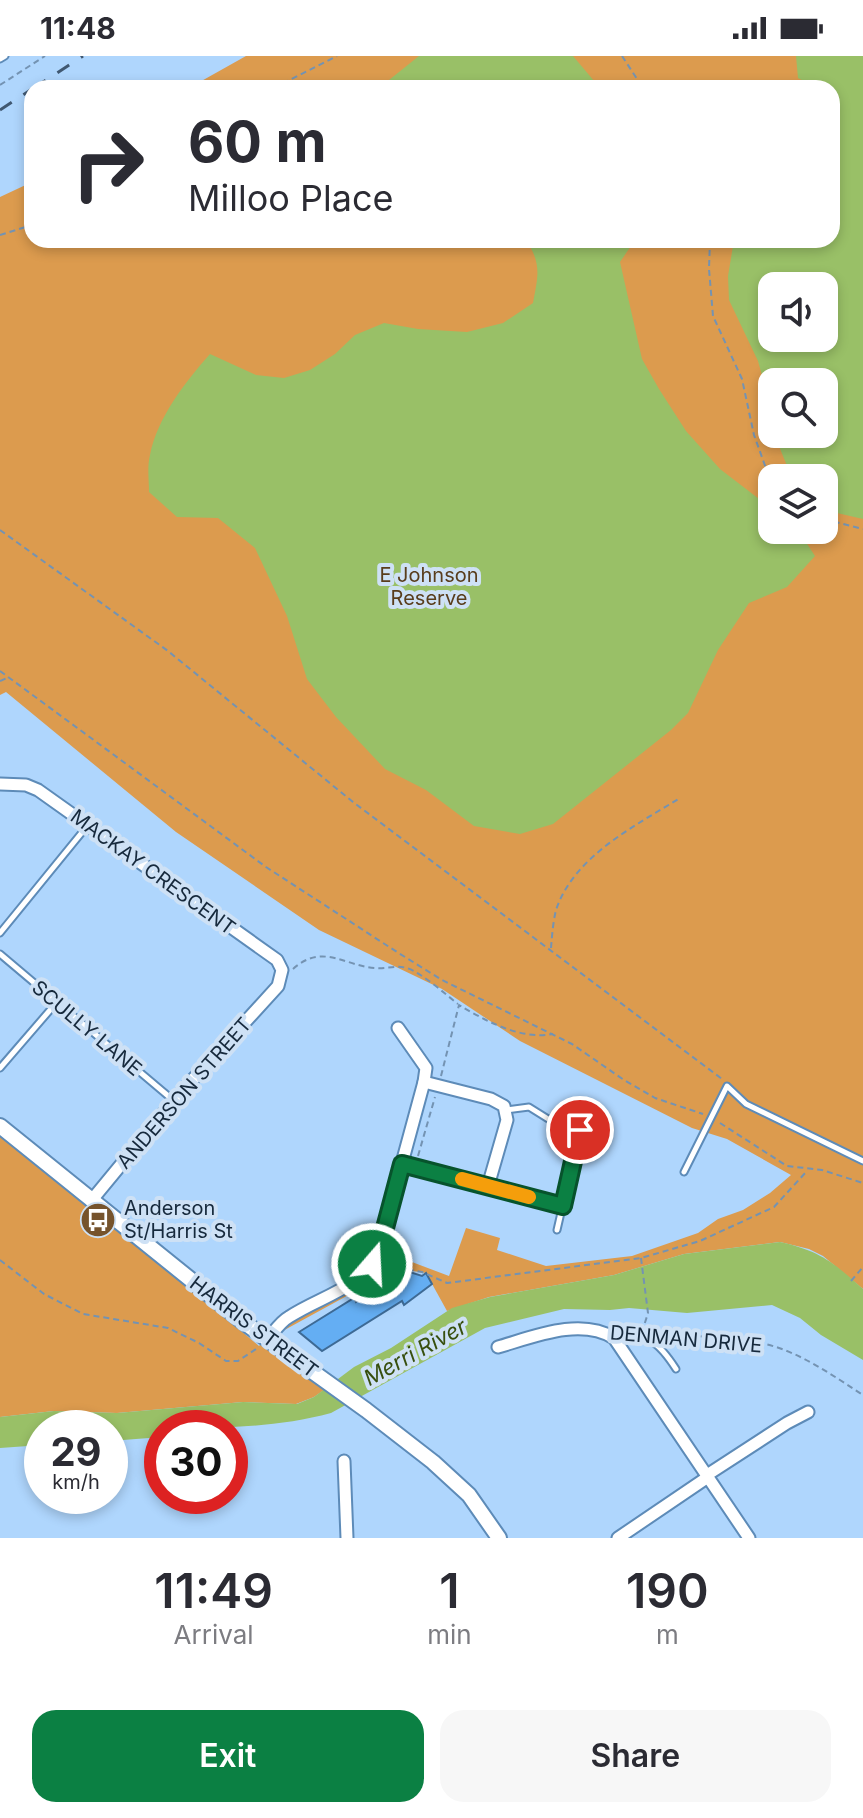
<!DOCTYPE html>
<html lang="en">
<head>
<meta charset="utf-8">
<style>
  :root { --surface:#fff; --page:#f7f7f7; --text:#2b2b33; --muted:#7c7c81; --accent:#0b8043 }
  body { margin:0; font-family:Inter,sans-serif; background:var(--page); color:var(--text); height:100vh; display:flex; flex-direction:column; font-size:30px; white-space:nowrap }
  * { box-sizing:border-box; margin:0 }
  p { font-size:26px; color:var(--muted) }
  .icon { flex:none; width:44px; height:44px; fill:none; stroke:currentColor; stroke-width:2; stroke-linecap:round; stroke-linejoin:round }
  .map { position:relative; height:1482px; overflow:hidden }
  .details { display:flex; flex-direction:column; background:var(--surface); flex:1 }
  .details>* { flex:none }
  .top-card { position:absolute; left:24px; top:24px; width:816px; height:168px; border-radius:24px; box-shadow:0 4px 12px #0003; background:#fff; color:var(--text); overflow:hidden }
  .tools { position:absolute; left:758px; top:216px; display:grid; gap:16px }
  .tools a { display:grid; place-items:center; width:80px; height:80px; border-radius:16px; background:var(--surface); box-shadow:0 4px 12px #0003; font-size:40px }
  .speed { position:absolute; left:24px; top:1354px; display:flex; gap:16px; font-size:40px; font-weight:700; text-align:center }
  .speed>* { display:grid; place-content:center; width:104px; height:104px; border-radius:50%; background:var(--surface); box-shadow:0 4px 12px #0003; line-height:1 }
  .speed small { font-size:20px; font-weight:400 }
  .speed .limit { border:12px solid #d22; background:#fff; color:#111 }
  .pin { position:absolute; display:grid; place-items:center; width:68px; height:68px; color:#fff; margin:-34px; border:4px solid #fff; border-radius:50%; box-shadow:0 2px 8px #0007 }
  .me { position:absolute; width:88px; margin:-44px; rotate:19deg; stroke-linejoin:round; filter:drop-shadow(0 0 6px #0008) }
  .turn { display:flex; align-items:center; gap:28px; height:168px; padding:0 32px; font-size:36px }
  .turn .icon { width:104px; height:104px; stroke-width:2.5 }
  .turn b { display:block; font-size:56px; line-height:68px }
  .eta { display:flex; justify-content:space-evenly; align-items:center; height:136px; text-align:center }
  .eta b { font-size:48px; font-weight:600; line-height:56px }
  .primary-button { display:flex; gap:16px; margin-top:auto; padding:16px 32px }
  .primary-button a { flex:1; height:92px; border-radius:24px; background:var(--accent); color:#fff; font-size:32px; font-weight:600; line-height:92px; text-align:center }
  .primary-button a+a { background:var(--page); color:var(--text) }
  .status { display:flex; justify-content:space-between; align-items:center; height:56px; padding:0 40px; background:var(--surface); direction:ltr }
  .status svg { height:22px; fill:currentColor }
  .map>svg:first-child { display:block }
</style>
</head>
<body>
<div class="status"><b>11:48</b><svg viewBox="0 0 49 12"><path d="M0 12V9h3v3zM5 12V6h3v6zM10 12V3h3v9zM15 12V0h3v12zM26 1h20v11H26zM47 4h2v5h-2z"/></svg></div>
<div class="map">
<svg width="863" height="1482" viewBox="0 0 863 1482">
  <rect width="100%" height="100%" fill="#afd6fd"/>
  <path fill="#dc9b4e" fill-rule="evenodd" d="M246,0H863V1233L823,1200L809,1193L780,1186L684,1198L614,1219L489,1241L447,1255L426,1217L393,1212L384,1216L376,1224L268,1283L331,1329L314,1341L296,1348L243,1346L117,1357L54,1355L0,1361V1071L259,1290L282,1266L372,1208L386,1210L388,1197L449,1220L466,1172L500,1182L497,1194L546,1210L632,1200L698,1177L718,1163L743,1154L770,1137L791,1119L727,1083L692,1072L520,985L442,933L319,874L176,776L6,636L0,639V141L32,126V184H832V32H189ZM772,230H824V282H772ZM772,326H824V378H772ZM772,422H824V474H772Z"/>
  <g fill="#99c067" fill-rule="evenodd">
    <path d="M419,0H573L600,32H379Z"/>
    <path d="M796,0H863V463L824,454V422H792L774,378H824V326H772V356L758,305L729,244L728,220L734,184H832V32H809V28L798,22ZM772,230H824V282H772Z"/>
    <path d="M526,184H635L620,206L642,303L659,333L686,375L720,413L772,453V474H798L815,500L787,531L749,547L718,594L688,657L671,674L553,768L520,778L474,770L426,734L385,713L336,661L307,623L287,560L255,492L218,462L177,461L149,436C149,424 147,411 150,399C157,362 186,325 210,298L256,319L284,322L310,314L335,298L355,279L384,267L418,273L467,276L503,267L533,247C538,220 542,208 526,184Z"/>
    <path d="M780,1186C820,1195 833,1206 863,1233V1304L821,1279L800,1262L772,1249L687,1257L629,1252L610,1254L564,1253L485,1272L331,1357C276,1372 219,1372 162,1372V1381L110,1385V1372H42V1389L0,1392V1361L54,1355L117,1357L243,1346L297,1348L314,1341L354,1311L391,1292L452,1252L490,1241L614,1219L684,1198Z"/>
  </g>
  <path fill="#64aef3" stroke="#3d6a95" stroke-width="2" d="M397,1212L422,1220L426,1217L432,1228L404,1249L402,1245L322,1295L299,1276L354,1242L356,1246L377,1228L380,1231L391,1218L395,1221Z"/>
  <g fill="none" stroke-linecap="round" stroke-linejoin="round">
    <defs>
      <g id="service">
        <path d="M0,3L5,0"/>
        <path d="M0,877L88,769"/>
        <path d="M0,898L173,1044"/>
        <path d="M0,1012L57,946"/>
        <path d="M506,1054L529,1051L553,1066L580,1074L557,1174"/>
        <path d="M684,1116L727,1030L746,1048L863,1105"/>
        <path d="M615,1279C648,1278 658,1285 676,1313"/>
      </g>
      <g id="minor">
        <path d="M0,728L26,729L38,734L277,904L282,914L278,930L176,1042L91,1145"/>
        <path d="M424,1026L491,1043L504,1050L507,1064L488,1130"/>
        <path d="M402,1108L563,1150"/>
        <path d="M267,1284C274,1276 280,1266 289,1261C321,1240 358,1234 377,1199L424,1026L426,1012L398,972"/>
        <path d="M498,1291C533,1281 580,1261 614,1282L749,1482"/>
        <path d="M344,1405L347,1482"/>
        <path d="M707,1419L787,1367L808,1356"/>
        <path d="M618,1482L708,1421"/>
      </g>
      <path id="tertiary" d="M0,1070L242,1265L366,1354L433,1406L469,1439L499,1482"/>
    </defs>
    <use href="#service" stroke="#5d8bb8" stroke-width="9"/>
    <use href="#minor" stroke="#5d8bb8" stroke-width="15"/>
    <use href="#tertiary" stroke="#5d8bb8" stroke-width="18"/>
    <g stroke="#7493b2" stroke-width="2" stroke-dasharray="6 4" stroke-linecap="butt">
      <path d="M622,0L643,32"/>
      <path d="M0,29L45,0"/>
      <path d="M274,32L337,0"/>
      <path d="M0,179L32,169"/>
      <path d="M710,184L709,213L713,260L742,323L754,379L772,429"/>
      <path d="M824,463L863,473"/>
      <path d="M0,474L168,595L353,746L722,1023"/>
      <path d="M0,615L266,811L397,896L442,924L572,988L624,1024L655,1042L703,1058"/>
      <path d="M0,625L7,622"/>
      <path d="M551,892C552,880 553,866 556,854C574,800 635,770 680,742"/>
      <path d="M293,913C323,886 346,911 376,912C386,913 396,909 407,912C422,917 445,938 458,948"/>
      <path d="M441,1020L459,949C486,965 520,984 553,978"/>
      <path d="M720,1067L787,1110L822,1114L863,1127"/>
      <path d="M418,1100L435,1041"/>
      <path d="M641,1202L648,1257L643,1273"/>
      <path d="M0,1204L44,1238L83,1258L168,1272L199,1287L226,1305H238L256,1293"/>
      <path d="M388,1210L422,1216L447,1227L641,1202L700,1185L774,1151L807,1115"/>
      <path d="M851,1225L863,1211"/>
      <path d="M369,1228L382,1219L386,1206"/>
      <path d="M658,1279C696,1281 739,1279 776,1291C807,1301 835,1321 863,1339"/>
    </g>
    <use href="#service" stroke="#fff" stroke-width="5"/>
    <use href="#minor" stroke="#fff" stroke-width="11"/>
    <use href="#tertiary" stroke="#fff" stroke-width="14"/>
    <g stroke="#405871" stroke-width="3" stroke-dasharray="14 14" stroke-linecap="butt">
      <path d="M34,32L83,0"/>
      <path d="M0,54L32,33"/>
    </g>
  </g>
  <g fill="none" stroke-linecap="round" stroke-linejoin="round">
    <defs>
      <path id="route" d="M372,1208L381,1187L402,1108L563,1150L580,1074"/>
    </defs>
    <use href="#route" stroke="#07532c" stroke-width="20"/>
    <use href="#route" stroke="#0b8043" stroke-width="14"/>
    <path stroke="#f59e0b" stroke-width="14" d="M462,1123L529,1141"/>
  </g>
  <defs>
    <symbol id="bus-disc" viewBox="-11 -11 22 22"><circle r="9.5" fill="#76532c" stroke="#cee1f5"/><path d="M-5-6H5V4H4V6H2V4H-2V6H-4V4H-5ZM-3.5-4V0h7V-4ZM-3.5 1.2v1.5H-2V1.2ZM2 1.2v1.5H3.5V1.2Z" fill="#fff"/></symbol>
  </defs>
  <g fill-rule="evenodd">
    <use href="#bus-disc" x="78" y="1144" width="40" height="40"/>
  </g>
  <g text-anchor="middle" stroke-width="8" stroke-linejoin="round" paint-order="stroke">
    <g font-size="20" fill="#593d1c" stroke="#cee1f5">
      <text x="429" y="526">E Johnson<tspan x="429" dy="23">Reserve</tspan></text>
    </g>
    <g font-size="20" fill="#16293c" stroke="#cee1f5">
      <text transform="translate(153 816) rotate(36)" y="7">MACKAY CRESCENT</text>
      <text transform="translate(87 972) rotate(40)" y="7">SCULLY LANE</text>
      <text transform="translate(184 1037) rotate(-49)" y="7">ANDERSON STREET</text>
      <text transform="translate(254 1271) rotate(37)" y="7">HARRIS STREET</text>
      <text transform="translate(686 1283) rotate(5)" y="7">DENMAN DRIVE</text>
    </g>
    <g font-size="20" fill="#16293c" stroke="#cee1f5" text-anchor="start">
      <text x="124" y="1159">Anderson<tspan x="124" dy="23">St/Harris St</tspan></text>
    </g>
    <g font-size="22" font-style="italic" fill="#374f0e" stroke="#cee1f5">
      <text transform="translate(415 1296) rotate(-29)" y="8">Merri River</text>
    </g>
  </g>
</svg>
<div class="tools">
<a><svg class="icon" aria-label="sound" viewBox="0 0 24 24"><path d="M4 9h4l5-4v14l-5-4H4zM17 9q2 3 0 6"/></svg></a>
<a><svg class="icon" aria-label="search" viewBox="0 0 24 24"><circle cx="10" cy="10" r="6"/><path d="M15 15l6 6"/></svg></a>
<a><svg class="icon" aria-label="layers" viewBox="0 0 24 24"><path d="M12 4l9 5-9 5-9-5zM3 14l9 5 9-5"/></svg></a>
</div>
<div class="speed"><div>29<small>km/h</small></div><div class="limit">30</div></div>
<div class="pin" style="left:580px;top:1074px;background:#d93025"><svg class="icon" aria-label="arrive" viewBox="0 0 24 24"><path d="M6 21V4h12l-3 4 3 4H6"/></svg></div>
<svg class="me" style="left:372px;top:1208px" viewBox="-20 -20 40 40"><circle r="17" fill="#0b8043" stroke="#fff" stroke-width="3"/><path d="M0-11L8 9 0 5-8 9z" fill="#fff"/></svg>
<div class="top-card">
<div class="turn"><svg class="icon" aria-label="right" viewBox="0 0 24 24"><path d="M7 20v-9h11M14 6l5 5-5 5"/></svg><div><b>60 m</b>Milloo Place</div></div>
</div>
</div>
<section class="details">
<div class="eta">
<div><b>11:49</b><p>Arrival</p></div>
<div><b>1</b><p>min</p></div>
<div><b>190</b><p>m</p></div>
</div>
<div class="primary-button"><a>Exit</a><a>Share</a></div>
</section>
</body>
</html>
